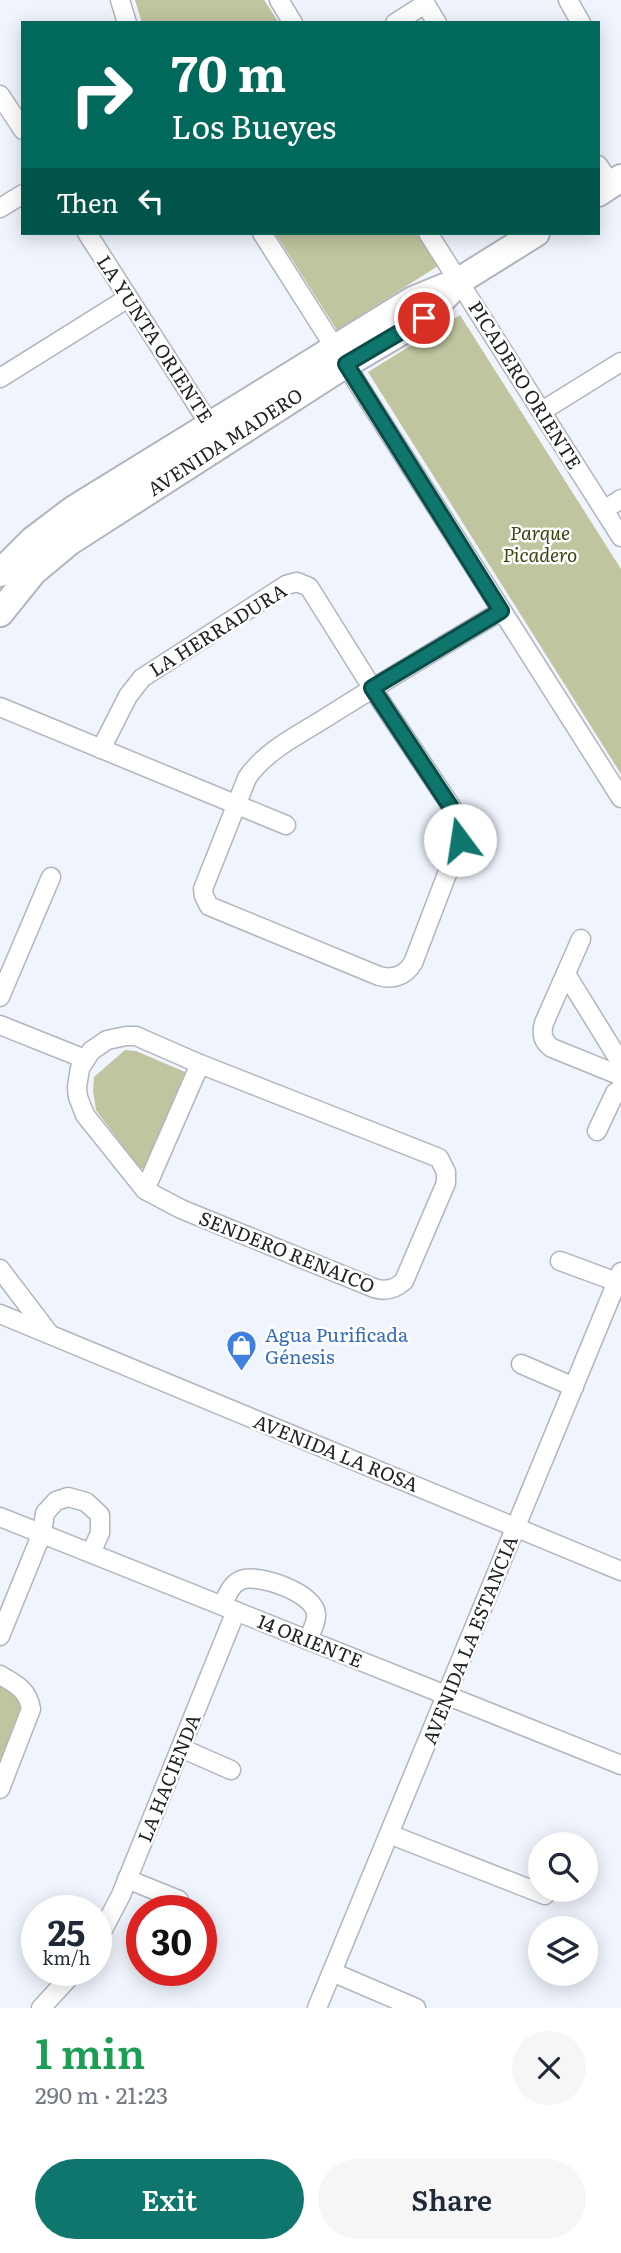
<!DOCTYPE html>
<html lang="en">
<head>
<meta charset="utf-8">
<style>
  :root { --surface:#fff; --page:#f6f6f7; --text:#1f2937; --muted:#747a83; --accent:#0f766e }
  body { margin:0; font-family:Literata,serif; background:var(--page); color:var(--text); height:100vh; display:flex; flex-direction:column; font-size:26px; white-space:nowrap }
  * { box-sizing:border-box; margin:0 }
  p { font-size:23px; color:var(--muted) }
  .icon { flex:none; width:38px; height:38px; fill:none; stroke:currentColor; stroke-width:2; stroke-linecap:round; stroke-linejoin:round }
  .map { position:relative; height:2008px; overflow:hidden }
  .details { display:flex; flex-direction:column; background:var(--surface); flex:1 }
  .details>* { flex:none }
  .top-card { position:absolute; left:21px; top:21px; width:579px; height:214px; border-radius:0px; box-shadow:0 4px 18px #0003; background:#00695c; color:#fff; overflow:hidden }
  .fabs { position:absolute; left:528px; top:1832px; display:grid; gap:14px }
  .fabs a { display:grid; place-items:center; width:70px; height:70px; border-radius:50%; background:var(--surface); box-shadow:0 4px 18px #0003; font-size:35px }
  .speed { position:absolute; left:21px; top:1895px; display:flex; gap:14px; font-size:35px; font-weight:700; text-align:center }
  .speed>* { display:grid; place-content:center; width:91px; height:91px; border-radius:50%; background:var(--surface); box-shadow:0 4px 18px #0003; line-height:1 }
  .speed small { font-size:18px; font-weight:400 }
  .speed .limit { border:10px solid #d22; background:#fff; color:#111 }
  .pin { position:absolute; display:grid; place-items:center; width:60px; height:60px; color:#fff; margin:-30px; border:4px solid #fff; border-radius:50%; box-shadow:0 2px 7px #0007 }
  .me { position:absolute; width:77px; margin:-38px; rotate:346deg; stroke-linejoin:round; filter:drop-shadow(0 0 5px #0008) }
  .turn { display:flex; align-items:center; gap:24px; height:147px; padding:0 35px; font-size:32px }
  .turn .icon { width:91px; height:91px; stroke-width:2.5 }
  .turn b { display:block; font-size:49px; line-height:60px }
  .then { display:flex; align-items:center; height:66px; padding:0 35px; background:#0003; gap:14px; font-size:26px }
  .round { display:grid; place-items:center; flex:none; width:74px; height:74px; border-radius:37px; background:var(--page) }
  .overview { display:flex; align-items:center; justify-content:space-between; height:119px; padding:0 35px }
  h1 { font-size:42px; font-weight:600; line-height:52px; color:#1e9e55 }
  .cta { display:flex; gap:14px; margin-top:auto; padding:14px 35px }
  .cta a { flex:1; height:80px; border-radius:42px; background:var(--accent); color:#fff; font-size:28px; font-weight:600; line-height:80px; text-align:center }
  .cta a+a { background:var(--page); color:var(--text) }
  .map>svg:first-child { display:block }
</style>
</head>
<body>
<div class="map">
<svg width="621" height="2008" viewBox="0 0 621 2008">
  <rect width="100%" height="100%" fill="#eff4fd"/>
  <g fill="#c1c59f">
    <path d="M135,0H264L279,23H142Z"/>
    <path d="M275,233H416L438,266L337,330Z"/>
    <path d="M460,315L621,569V774L368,372Z"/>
    <path d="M125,1050L136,1051L185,1072L146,1169L139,1168L96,1110L93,1091L94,1077Z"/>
    <path d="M0,1684L20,1698L23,1709L0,1768Z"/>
  </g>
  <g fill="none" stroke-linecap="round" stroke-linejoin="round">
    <defs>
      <g id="street">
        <path d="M120,0L127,23"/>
        <path d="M279,0L293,23"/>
        <path d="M423,0L437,23"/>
        <path d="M568,0L581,23"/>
        <path d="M395,23L425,4"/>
        <path d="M0,95L23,130"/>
        <path d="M598,165L611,184"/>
        <path d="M0,208L23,194"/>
        <path d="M87,233L215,433"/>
        <path d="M262,233L621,798"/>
        <path d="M428,233L621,537"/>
        <path d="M0,378L128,298"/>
        <path d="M542,411L621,362"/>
        <path d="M604,510L621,499"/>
        <path d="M0,707L286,825"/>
        <path d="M101,749L128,696L142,678L286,585L297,582L309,587L366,678L380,700L459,818L461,833L460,840L413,963C405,976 393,980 379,976L209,906L204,896L203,889L247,778C266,750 299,735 327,717C384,681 443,646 501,611"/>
        <path d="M581,939L544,1023C541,1034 543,1042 552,1048L621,1076"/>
        <path d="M566,974L621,1063"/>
        <path d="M0,997L51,877"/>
        <path d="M0,1025L85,1059"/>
        <path d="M126,1036H136L200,1064L439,1158L446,1172V1183L404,1281C395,1289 386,1292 374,1288L181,1209L145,1190L85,1115L78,1097L77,1087L80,1068L91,1051L107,1040Z"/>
        <path d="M597,1131L615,1093L621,1089"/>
        <path d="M145,1190L200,1064"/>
        <path d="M560,1261L617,1282"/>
        <path d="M0,1269L48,1332"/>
        <path d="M0,1314L621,1571"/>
        <path d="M521,1364L574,1387"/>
        <path d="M0,1517L621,1765"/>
        <path d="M223,1606C226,1596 231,1584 241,1580C258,1573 315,1593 316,1614C317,1622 311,1633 307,1640"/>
        <path d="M0,1636L42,1533L45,1513L56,1501L68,1497L86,1502L100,1515V1533L91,1553"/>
        <path d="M0,1675C16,1684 28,1690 31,1709L0,1789"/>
        <path d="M181,1748L231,1770"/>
        <path d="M389,1834L545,1895"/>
        <path d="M127,1879L179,1900"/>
        <path d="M96,1943L121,1895L236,1611"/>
        <path d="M332,1972L416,2008"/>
        <path d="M41,2008L76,1970"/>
        <path d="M317,2008L621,1272"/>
      </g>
      <g id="secondary">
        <path d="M598,193L621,178"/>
        <path d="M0,573L33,540L74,509L413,300L459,281L536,233"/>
        <path d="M0,613L33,572L69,542L346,364L424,318L453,288"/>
      </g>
    </defs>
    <use href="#street" stroke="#b1b5bd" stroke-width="21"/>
    <use href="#secondary" stroke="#b1b5bd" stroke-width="30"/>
    <use href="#street" stroke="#fff" stroke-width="18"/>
    <use href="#secondary" stroke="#fff" stroke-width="26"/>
  </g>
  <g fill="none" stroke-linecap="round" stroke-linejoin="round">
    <defs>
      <path id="route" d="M424,318L346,364L501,611L372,688L458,818L461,832L460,840"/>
    </defs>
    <use href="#route" stroke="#0a4d48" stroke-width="18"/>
    <use href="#route" stroke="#0f766e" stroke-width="12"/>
  </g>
  <defs>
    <symbol id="shop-pin" viewBox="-11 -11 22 30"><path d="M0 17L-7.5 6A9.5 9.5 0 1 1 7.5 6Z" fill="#3f7fe0" stroke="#fff"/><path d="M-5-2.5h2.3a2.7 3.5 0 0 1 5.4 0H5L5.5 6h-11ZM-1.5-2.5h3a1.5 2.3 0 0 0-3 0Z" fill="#fff"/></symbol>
  </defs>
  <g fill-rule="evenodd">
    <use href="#shop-pin" x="224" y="1328" width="35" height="47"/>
  </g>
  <g text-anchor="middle" stroke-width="5" stroke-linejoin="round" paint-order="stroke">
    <g font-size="19" fill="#202225" stroke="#fff">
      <text transform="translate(155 339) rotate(57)" y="7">LA YUNTA ORIENTE</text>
      <text transform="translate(525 385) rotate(58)" y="7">PICADERO ORIENTE</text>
      <text transform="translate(225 442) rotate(-33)" y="7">AVENIDA MADERO</text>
      <text transform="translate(218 630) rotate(-32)" y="7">LA HERRADURA</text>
      <text transform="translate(287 1252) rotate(22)" y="7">SENDERO RENAICO</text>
      <text transform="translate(336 1453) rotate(22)" y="7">AVENIDA LA ROSA</text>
      <text transform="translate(470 1640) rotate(-68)" y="7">AVENIDA LA ESTANCIA</text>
      <text transform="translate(310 1641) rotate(22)" y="7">14 ORIENTE</text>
      <text transform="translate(169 1778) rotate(-68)" y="7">LA HACIENDA</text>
    </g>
    <g font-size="19" font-style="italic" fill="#3f4212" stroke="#fff">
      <text x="540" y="540">Parque<tspan x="540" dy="22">Picadero</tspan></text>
    </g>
    <g font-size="19" fill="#366cbe" stroke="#fff" text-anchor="start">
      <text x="265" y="1342">Agua Purificada<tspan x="265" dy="22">Génesis</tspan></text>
    </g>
  </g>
</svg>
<div class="fabs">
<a><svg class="icon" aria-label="search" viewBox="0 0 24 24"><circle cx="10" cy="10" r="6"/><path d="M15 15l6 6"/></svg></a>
<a><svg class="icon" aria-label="layers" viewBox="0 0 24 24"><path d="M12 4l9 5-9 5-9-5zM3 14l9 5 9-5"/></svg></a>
</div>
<div class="speed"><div>25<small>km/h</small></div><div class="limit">30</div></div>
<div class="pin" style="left:424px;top:318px;background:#d93025"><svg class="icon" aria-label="arrive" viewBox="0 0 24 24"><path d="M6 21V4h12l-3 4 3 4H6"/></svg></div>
<svg class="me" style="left:460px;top:840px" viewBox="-20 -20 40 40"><circle r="19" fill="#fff"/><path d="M0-13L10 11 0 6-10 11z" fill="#0f766e"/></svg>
<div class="top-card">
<div class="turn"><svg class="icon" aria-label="right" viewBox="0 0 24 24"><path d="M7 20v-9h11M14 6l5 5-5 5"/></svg><div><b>70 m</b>Los Bueyes</div></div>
<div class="then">Then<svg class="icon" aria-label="left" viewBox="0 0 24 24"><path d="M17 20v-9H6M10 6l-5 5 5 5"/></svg></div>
</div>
</div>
<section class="details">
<div class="overview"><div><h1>1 min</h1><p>290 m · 21:23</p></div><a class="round"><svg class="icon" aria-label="close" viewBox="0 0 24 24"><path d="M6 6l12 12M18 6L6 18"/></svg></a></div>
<div class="cta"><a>Exit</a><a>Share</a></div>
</section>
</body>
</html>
